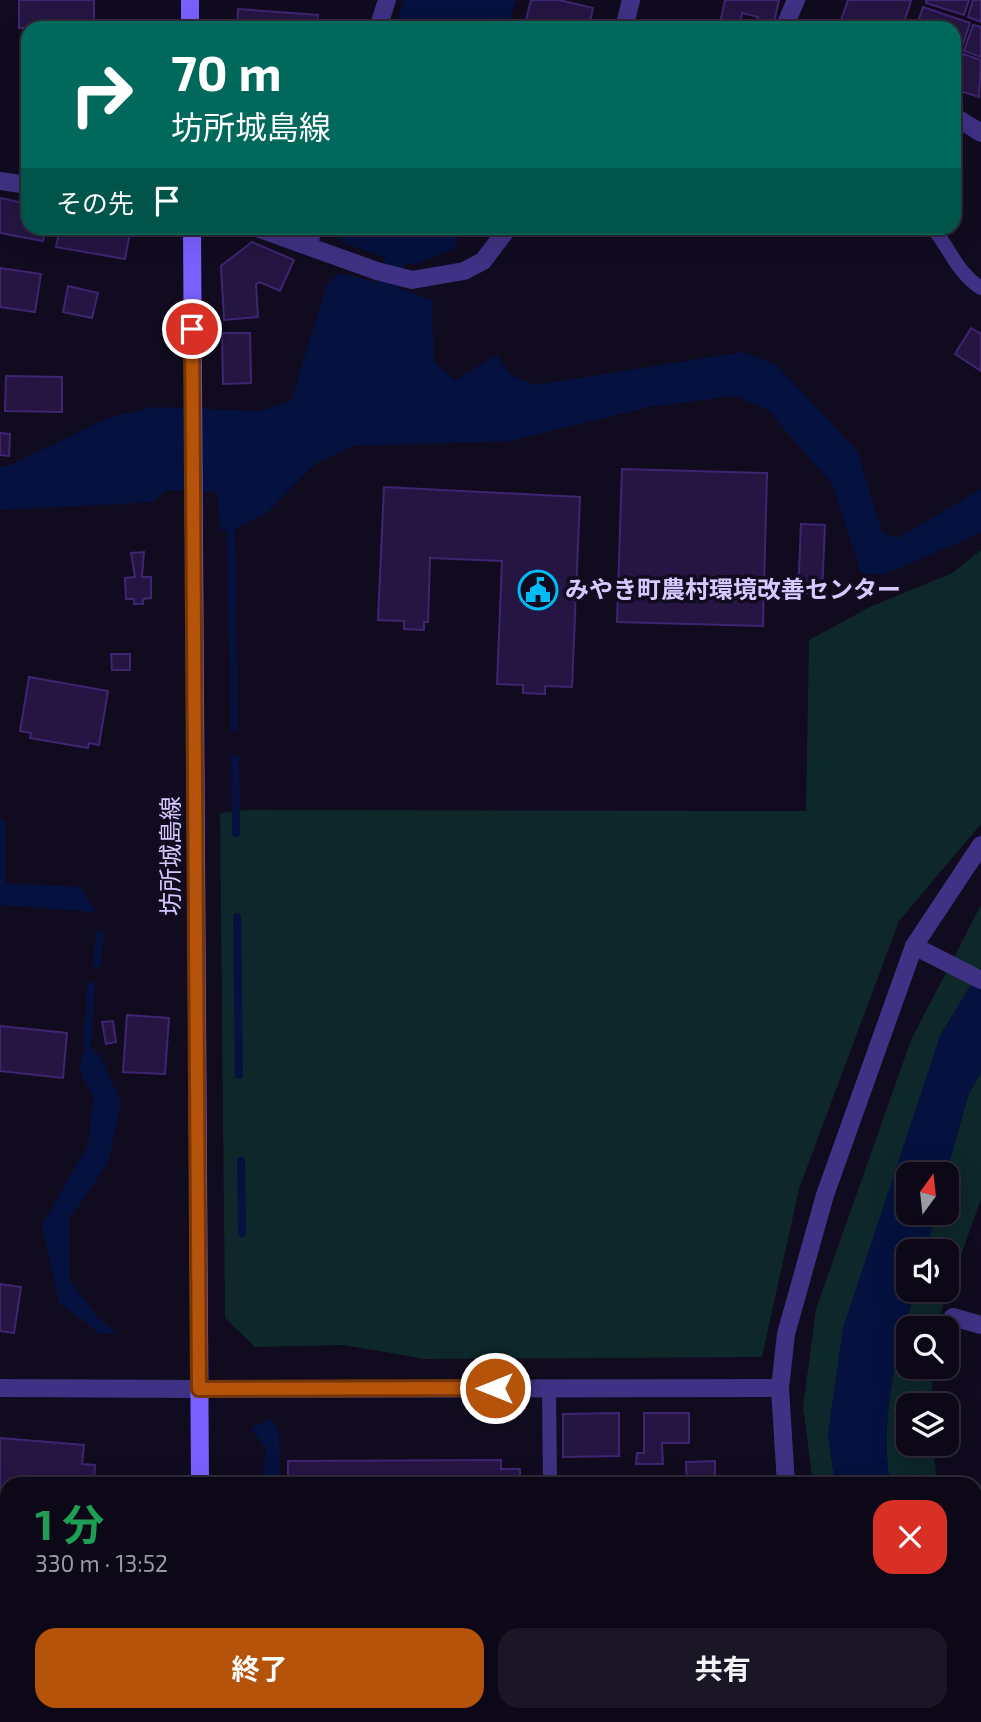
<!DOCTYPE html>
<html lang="ja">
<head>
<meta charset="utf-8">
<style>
  :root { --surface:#0d0818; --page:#1b1625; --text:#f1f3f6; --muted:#9a9aa2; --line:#2d2937; --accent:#b45309 }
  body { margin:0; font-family:"Exo 2","Noto Sans JP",sans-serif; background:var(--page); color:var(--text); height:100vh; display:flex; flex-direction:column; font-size:26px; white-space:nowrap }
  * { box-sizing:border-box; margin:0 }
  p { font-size:23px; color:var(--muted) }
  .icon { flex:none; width:38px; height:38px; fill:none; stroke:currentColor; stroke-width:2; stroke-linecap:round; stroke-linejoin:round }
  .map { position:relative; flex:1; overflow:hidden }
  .side { position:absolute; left:0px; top:1477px; width:982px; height:245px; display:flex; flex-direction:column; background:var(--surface); border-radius:21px 21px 0 0; box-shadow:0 7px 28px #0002,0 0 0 2px var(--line) }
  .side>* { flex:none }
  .guide { position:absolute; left:21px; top:21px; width:940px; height:214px; border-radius:21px; box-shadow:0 7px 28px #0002,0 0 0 2px var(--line); background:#00695c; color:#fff; overflow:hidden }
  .needle { width:46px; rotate:15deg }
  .buttons { position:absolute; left:896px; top:1162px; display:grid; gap:14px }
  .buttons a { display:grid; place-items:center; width:63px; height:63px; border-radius:14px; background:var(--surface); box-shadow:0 7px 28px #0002,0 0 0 2px var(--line); font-size:35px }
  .pin { position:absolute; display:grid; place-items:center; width:60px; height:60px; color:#fff; margin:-30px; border:4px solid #fff; border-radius:50%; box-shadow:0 2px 7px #0007 }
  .me { position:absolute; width:77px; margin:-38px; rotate:270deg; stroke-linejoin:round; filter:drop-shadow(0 0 5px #0008) }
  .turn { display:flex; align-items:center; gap:24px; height:147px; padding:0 35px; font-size:32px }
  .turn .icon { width:91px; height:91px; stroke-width:2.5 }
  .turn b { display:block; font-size:49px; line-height:60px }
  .then { display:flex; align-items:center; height:66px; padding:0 35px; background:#0003; gap:14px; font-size:26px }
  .round { display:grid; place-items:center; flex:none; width:74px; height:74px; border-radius:21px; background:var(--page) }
  .overview { display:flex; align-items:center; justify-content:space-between; height:119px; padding:0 35px }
  h1 { font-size:42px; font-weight:700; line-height:52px; color:#1e9e55 }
  .button { display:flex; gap:14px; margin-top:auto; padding:14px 35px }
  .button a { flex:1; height:80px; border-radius:21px; background:var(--accent); color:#fff; font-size:28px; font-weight:700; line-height:80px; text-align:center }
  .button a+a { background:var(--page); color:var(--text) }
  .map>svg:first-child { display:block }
</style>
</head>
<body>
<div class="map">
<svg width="981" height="1722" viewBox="0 0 981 1722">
  <rect width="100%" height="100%" fill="#110b20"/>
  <g fill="#0d272a">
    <path d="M981,550V824L899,921L799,1189L762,1357L425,1359L344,1345L255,1347L225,1318L220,813L247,810L806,811L809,640L870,607L952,573Z"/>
    <path d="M981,905V968L940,1036L828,1434L835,1484H813L803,1407L816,1309L911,1040Z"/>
    <path d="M981,1071V1199L940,1314L938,1328H908V1367H934L930,1405H908V1444H933L937,1484H890C879,1418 897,1353 915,1290H947V1251H925L936,1213H947L946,1174L968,1096Z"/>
  </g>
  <g fill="#05123f">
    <path d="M404,0H516L507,28H395Z"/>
    <path d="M333,228H460L455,248L416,264L405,263L398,288L432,300L434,362L455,380L497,355L510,375L536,385L743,352L777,365L858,452L882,533L898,538L981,489V533L883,575L861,573L832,484L767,409L734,396L649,407L510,441L353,446L316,463L266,514L231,530L221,531L217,492L166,490L153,502L0,510V466H9L107,418L154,407L262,411L291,401L327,284L339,273L378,282L385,257L347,244L331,233Z"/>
    <path d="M0,817L6,825L5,883L80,887L96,912L0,905Z"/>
    <path d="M981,968V1071L968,1096L946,1174H908V1213H936L925,1251H908V1290H915C897,1353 879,1418 890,1484H835L828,1434L843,1328L940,1036Z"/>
    <path d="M87,1043L101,1057L121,1102L108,1163L69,1219L70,1280L97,1317L117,1333L101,1334L59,1303L42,1225L88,1145L94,1096C79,1073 76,1069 87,1043Z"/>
    <path d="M271,1419L279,1431L280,1484H261L266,1449L251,1428Z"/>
  </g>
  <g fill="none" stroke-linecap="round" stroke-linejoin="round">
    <g stroke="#05123f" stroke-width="8">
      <path d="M231,530L234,727"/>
      <path d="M235,759L236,833"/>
      <path d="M237,917L239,1075"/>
      <path d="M97,963L100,934"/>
      <path d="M87,1043L91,986"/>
      <path d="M241,1161L242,1233"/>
    </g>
  </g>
  <g fill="#241542" stroke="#3e2570" stroke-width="2">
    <rect x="19" y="0" width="75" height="28"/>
    <path d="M531,0H559L593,8L589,28H524Z"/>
    <path d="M725,0H779L773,28L756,26L758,17L742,13L740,28H719Z"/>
    <path d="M848,0H908L911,1L902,28H854L840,23Z"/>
    <path d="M926,0H969L964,15L926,3Z"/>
    <path d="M973,0H981V22L968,17Z"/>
    <path d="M923,7L970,23L956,65L954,28H916Z"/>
    <path d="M238,9L318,15L317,28H237Z"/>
    <path d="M651,20L689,28H650Z"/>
    <path d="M973,25L981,27V57L964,51Z"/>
    <path d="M963,54L981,60L979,97L954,89Z"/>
    <path d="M0,198L28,204V228H46L43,241L0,233Z"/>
    <path d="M60,228H131L125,259L56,247Z"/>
    <path d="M252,242L294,260L280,291L260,282L256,284L258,317L224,320L221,266Z"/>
    <path d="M0,268L41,274L35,312L0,307Z"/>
    <path d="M68,286L98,293L92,318L63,312Z"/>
    <path d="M971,328L981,334V371L955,354Z"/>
    <path d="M222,333H250L251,383L223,384Z"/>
    <path d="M6,376L62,377V412L5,411Z"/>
    <path d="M0,433L10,434L9,456L0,455Z"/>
    <path d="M622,469L767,473L763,626L617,622Z"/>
    <path d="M384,487L580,497L572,687L545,686V694L523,693V685L497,684L502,561L430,558L428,622H424V630L404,629V621L378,620Z"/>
    <path d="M801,524L825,525L822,594L798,593Z"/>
    <path d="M144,552L142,577H151V598L143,599V604H134V599H126L125,578L135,577L131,553Z"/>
    <path d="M111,654H130V670H112Z"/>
    <path d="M29,677L108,691L99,745L89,743L88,748L30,738L31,733L20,731Z"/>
    <path d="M127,1015L169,1018L165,1074L123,1072Z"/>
    <path d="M113,1021L116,1042L106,1044L102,1022Z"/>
    <path d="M0,1026L67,1033L63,1078L0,1071Z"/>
    <path d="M0,1284L21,1287L14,1333L0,1331Z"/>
    <path d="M619,1413V1456L563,1457V1414Z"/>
    <path d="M644,1413H689V1443H662L663,1464H636L637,1453H644Z"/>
    <path d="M0,1438L84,1445L82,1464L95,1465L94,1484H7V1521L0,1520Z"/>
    <path d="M501,1460V1469H520V1484H288V1461Z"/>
    <path d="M715,1461V1483L687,1484L686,1462Z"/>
    <path d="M605,1715H647L625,1722H607Z"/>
    <path d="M757,1715H797L799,1722H758Z"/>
    <path d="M545,1720V1722H424Z"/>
  </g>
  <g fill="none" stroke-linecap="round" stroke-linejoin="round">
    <g stroke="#3f3183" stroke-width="14">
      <path d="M933,228C950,249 958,274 981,288"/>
      <path d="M549,1388L550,1484"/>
      <path d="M285,1722L286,1715"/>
    </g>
    <g stroke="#3f3183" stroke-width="18">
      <path d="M378,28L387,0"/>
      <path d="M624,28L631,0"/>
      <path d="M784,28L796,0"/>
      <path d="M954,116L981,133"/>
      <path d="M0,181L28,185"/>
      <path d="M257,228L377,271L412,280L464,271L483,261L508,228"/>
      <path d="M308,245L314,228"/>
      <path d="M914,946L981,980"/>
      <path d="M953,1317L981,1325"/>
      <path d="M199,1389L780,1388"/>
      <path d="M786,1484L780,1388L786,1334L825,1195L914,946L981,845"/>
      <path d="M819,1715L820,1722"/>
    </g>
    <path stroke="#3f3183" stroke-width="18" d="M0,1388L199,1389"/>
    <g stroke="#7960ff" stroke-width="18">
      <path d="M190,0V28"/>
      <path d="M192,228L200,1484"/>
      <path d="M202,1715V1722"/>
    </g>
  </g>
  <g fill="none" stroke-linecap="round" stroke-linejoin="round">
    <defs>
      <path id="route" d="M192,329L199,1389L495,1388"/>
    </defs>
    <use href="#route" stroke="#753606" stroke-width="18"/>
    <use href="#route" stroke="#b45309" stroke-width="12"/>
  </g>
  <defs>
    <symbol id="civic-ring" viewBox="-11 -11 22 22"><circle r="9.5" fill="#110b20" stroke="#00bcf4" stroke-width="1.5"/><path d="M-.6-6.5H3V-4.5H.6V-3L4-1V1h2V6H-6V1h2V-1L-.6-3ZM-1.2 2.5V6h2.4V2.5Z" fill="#00bcf4"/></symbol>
  </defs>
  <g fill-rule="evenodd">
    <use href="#civic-ring" x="516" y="568" width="44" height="44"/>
  </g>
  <g text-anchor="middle" stroke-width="7" stroke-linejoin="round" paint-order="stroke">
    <g font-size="24" font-weight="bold" fill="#d6c9ff" stroke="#110b20" text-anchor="start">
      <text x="565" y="598">みやき町農村環境改善センター</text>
    </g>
    <g font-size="24" fill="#d6c9ff" stroke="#110b20">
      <text transform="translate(171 856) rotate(-90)" y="8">坊所城島線</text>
    </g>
  </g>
</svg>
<div class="buttons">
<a><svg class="needle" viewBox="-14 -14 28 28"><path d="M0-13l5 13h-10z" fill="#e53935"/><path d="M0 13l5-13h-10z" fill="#9a9aa2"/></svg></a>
<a><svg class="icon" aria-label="sound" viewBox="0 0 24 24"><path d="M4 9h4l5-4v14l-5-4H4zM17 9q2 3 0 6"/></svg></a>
<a><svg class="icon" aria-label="search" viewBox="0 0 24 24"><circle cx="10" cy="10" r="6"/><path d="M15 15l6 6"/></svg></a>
<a><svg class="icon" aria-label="layers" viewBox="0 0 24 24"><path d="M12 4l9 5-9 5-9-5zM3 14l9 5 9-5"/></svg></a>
</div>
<div class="pin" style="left:192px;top:329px;background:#d93025"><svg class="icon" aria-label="arrive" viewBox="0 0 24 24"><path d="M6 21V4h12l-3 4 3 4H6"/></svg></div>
<svg class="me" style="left:495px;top:1388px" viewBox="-20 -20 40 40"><circle r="17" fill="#b45309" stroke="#fff" stroke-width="3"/><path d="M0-11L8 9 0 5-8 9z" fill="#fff"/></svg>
<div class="guide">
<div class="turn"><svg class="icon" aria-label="right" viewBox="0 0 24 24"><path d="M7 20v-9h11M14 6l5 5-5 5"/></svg><div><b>70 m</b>坊所城島線</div></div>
<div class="then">その先<svg class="icon" aria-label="arrive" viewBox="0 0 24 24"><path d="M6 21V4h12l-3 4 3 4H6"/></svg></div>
</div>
<section class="side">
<div class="overview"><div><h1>1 分</h1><p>330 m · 13:52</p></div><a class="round" style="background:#d93025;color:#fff"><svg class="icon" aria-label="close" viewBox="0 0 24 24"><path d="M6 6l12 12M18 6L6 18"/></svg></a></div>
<div class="button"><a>終了</a><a>共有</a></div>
</section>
</div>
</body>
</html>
